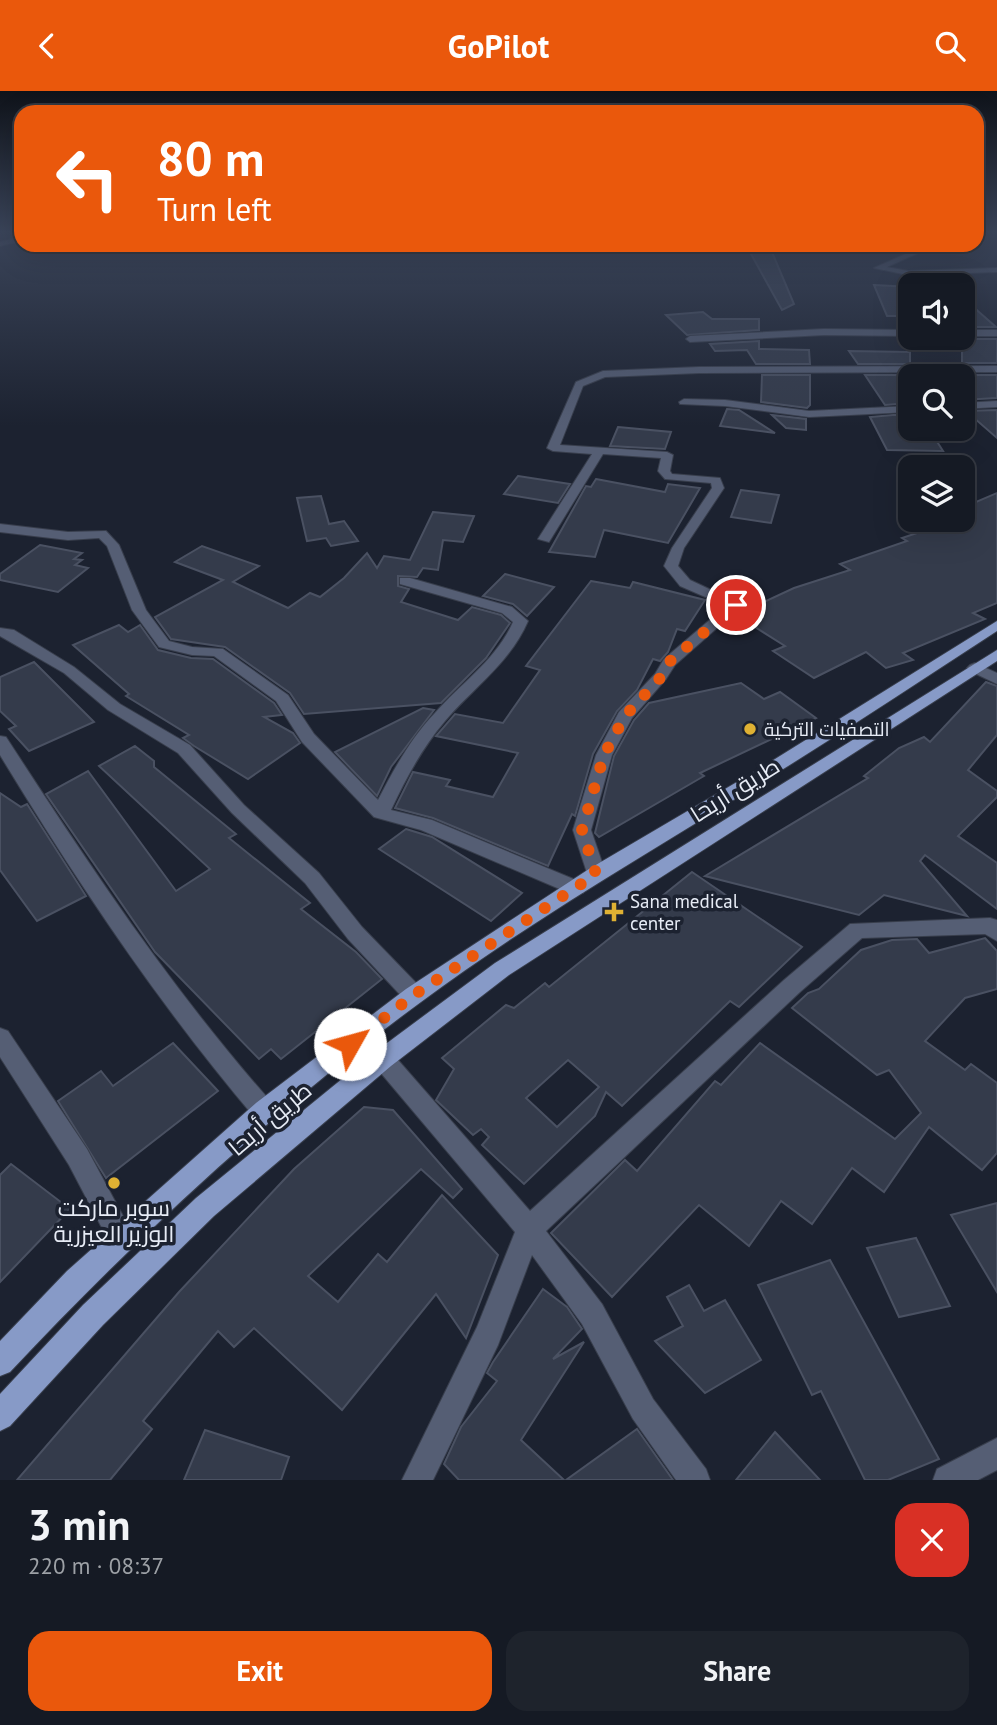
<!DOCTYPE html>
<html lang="en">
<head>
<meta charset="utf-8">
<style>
  :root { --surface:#151a24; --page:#1e232c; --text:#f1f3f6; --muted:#9da1a6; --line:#343841; --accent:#ea580c }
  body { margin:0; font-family:"PT Sans",Cairo,sans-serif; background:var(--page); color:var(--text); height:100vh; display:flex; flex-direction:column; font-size:26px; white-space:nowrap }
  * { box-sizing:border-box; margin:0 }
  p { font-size:23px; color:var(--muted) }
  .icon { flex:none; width:38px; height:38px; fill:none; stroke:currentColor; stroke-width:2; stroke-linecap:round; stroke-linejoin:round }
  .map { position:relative; height:1389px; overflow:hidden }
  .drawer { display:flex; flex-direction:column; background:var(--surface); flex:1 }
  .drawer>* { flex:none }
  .hud { position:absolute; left:14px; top:14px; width:970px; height:147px; border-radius:21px; box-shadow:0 7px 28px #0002,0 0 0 2px var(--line); background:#ea580c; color:#fff; overflow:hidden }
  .buttons { position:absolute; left:898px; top:182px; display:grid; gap:14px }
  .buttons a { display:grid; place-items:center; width:77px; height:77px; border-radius:14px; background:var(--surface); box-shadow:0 7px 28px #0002,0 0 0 2px var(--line); font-size:35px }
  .pin { position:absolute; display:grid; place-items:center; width:60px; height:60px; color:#fff; margin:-30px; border:4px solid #fff; border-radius:50%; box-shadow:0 2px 7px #0007 }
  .me { position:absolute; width:77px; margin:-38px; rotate:52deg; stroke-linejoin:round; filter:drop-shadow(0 0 5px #0008) }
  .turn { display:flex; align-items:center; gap:24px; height:147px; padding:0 28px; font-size:32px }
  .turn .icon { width:91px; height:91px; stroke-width:2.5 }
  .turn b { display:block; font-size:49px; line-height:60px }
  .round { display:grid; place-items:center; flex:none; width:74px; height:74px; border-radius:21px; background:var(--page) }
  .summary { display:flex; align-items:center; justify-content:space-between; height:119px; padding:0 28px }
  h1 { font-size:42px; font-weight:600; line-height:52px }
  .action { display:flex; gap:14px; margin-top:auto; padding:14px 28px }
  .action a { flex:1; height:80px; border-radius:21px; background:var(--accent); color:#fff; font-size:28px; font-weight:600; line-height:80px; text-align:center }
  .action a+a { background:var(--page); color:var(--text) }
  header { display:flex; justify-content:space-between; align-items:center; height:91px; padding:0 28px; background:var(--accent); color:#fff; font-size:32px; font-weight:600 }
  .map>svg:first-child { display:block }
</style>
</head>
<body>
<header><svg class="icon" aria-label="back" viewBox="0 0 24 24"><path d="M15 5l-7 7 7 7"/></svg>GoPilot<svg class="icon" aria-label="search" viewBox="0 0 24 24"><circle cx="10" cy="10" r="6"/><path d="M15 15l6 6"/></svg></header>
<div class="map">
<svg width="997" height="1389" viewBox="0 0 997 1389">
  <rect width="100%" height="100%" fill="#1c2230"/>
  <g fill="#343b4b" stroke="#4a5162" stroke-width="2" fill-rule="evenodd">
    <path d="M746,154H769L794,213L782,219Z"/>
    <path d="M874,194L910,196V225H887Z"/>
    <path d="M962,206L996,236H962Z"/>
    <path d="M703,221L712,228H759V239L687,244L666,224Z"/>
    <rect x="962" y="248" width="35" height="24"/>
    <path d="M759,250V258L809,259L810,273H756L747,259L715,260L710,253Z"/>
    <path d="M849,260L910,261V273H858Z"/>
    <path d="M762,284H810V314L807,317L761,311Z"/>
    <path d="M865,284H910V312L885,314Z"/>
    <path d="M962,284H997V307L962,309Z"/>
    <path d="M727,318L739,319L775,342L720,335Z"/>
    <path d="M997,319V347L966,320Z"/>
    <path d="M772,324L806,328V339L786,337Z"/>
    <path d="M893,324H910V338H929L943,360L887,359L870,326Z"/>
    <path d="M618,336L671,341L665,358L610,355Z"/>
    <path d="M518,385L570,393L558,412L504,403Z"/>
    <path d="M596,388L665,401L668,393L700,397L668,452L604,439L595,466L549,461L586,395L591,396Z"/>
    <path d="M741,399L779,404L771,432L731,426Z"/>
    <path d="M997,402V512L973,522L985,528L903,562L913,569L886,577L866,561L814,587L773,560L785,555L736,524L794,497L850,479L840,473L907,450L902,447L929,438L920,435L936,429H962V417Z"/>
    <path d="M321,405L329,433L344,430L358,450L331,455L326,447L307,450L297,407Z"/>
    <path d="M433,421L474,425L463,451L443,449L438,479L423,477L417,486L398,485V495L409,498L401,511L458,529L472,516L501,524L510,532L486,567L441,612L304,623L290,602L225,556L171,548L155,526L223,489L175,471L202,455L259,475L233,491L288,517L310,502L320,506L344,487L367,462L377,477L384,465L410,469Z"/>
    <path d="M40,454L82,462L74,468L82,469L75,474L88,477L58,501L0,489V483Z"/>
    <path d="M505,483L554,496L527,525L513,513L483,505Z"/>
    <path d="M591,490L630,497L633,491L705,509L685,540L677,538L668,561L660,570L653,568L637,599L617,620L593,663L575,725L572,723L548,775L433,727L395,717L413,681L450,689L446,695L493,706L518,662L436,645L455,623L503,632L540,579L526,575Z"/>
    <path d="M119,534L128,541L140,534L158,559L191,567L213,568L274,612L282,624L264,626L293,642L300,652L248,688L194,655L183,647L189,644L126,605L129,603L73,554Z"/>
    <path d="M34,571L94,631L29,660L9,638L16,635L0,620V586Z"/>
    <path d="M986,591L997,595V644L968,679L997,700V706L958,745L997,772V818L925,764L920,770L967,825L884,804L859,824L705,785L868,687L864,685L899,657L924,646L930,651Z"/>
    <path d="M741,592L764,608L780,601L816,627L700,682L704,685L599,746L595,742L614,665L634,629L649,612Z"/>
    <path d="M423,617L434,619L391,676L377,705L335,661Z"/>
    <path d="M135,655L154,670V676L236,743L229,747L310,812L301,818L356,861L382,888L281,968L271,958L259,968L155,861L46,703L88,680L176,800L210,778L99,675Z"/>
    <path d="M0,702L21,716L27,713L86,805L37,830L0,779Z"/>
    <path d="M406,738L432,746L522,802L491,830L379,758Z"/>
    <path d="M692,781L802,856L739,916L730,910L622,1015L606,1001L595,1025L524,1093L482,1054L489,1046L481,1038L473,1044L436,1009L454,978L442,967L506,914L514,917L545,892L549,896ZM568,969L599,996L557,1036L526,1007Z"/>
    <path d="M985,847L997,860V898L965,907L925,950L965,979L971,973L997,992V1062L982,1079L929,1036L884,1101L852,1077L812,1133L781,1110L749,1155L699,1114L612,1206L551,1142L625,1069L637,1080L715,990L721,994L760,952L895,1048L921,1022L889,979L877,984L792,917L808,902L819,898L861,859L892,849L917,848L929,862Z"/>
    <path d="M173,952L218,1000L106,1087L58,1010L101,980L113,995Z"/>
    <path d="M364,1016L393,1019L462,1098L453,1107L421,1078L308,1185L338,1211L378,1163L387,1171L442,1104L498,1164L466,1247L436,1203L342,1319L254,1237L234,1256L218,1240L143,1330L152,1338L110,1389H17L179,1201L294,1078Z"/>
    <path d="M11,1073L70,1118L0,1191V1084Z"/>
    <path d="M997,1112V1201L951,1124Z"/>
    <path d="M916,1147L950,1215L899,1226L867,1157Z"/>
    <path d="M830,1169L939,1368L888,1389H865L821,1300L812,1304L758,1194Z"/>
    <path d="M689,1194L704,1220L725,1209L761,1269L705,1302L655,1250L683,1235L667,1206Z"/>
    <path d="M543,1198L567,1216L582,1238L553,1268L584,1251L521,1349L564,1389H459L444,1373L461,1336L497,1290L487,1282L493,1271Z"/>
    <path d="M637,1338L673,1389H566Z"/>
    <path d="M205,1339L289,1366L281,1389H184Z"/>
    <path d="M775,1341L820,1389H736Z"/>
  </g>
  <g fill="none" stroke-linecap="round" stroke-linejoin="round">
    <defs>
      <g id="minor">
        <path d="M21,146V150L0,155V151Z"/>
        <path d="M926,154H936L887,176L908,180L997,177V181L908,184L874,177Z"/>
        <path d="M824,238L910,239V245L824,244L690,251L686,248L690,245Z"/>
        <rect x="962" y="239" width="35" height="6"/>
        <path d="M997,275V281L699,282L605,286L583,295L560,354L667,361L673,364L670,380L672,383L720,387L724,397L684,457L678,475L690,489L743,514L675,574L666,588L632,627L612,664L591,739L606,783L603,788H589L573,739L596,664L619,621L655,583L664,568L726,515L680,495L664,475L672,457L712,397L711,392L665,388L658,380L661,367L603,363L549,451L538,448L592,363L553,360L547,357L576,291L603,280L699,276Z"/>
        <path d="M684,308L725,309L809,320L910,315V321L809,326L725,315L680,313L679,311Z"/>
        <path d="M997,310V316L962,318V312Z"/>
        <path d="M0,433L68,441L106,440L119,454L146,519L169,550L192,556L223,558L288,604L314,643L378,709C394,678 411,647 435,622C462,591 496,569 513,531L502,522L400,493V487H410L512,516L528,530C510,572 474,596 445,630C422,657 406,687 391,719L432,729L583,792L586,797L583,802H569L421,739L374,726L302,651L276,610L214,565L192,564L159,556L132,519L107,455L99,447L68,449L0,441Z"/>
        <path d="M0,537L14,539L74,576L120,613L190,654L244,714L319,782L362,836L422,898L425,904L422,910L414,913L406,910L348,848L305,792L232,722L178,662L108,619L64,582L0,545Z"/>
        <path d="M975,572L997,582V593L970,580L967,577L970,574Z"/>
        <path d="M0,645L6,646C89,774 171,898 272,1012L276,1020L272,1028L264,1031L256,1028C159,914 77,791 0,664Z"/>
        <path d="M990,827L997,829V850L985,843L862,847L800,901L546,1140L602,1213L653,1308L706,1378L710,1389H676L633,1328L582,1233L532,1164L498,1254L433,1389H402L477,1236L515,1141L375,975L372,968L375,961L383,958L391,961L530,1120L784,889L850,833Z"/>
        <path d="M0,937L8,940L87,1058L131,1140L135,1149L131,1158L122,1162L113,1158L69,1074L0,966Z"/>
        <path d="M997,1347V1379L978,1389H933L937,1378Z"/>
      </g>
      <g id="major">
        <path d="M997,530V540C922,589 848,638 772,685C654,759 533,828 421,911C272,1020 136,1147 10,1281L0,1285V1250L67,1180L256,1012L406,898L589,778L759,678Z"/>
        <path d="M997,559V570L509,884L391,975L214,1125L103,1234L10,1335L0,1340V1303L83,1214L196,1107L375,961L495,872Z"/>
      </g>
    </defs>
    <use href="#minor" stroke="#383e4c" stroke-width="2"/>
    <use href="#major" stroke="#383e4c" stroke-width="2"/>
    <use href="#minor" fill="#555e74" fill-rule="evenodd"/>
    <use href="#major" fill="#879ac7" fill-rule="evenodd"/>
  </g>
  <linearGradient id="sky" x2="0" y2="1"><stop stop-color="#0f131a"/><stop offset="0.42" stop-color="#3a4459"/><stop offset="1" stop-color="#3a4459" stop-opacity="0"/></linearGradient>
  <rect width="997" height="335" fill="url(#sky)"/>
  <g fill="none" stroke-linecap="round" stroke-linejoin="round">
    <path stroke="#ea580c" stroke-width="12" stroke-dasharray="0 21.6" d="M350,953L414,904L596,783L582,739L604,664L625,625L662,585L669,571L736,514"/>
  </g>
  <g fill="#dfb133" stroke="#1c2230" stroke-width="2.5">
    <circle cx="750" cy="638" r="7"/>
    <path d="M610.5 810.5h7v7h7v7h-7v7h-7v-7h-7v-7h7z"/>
    <circle cx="114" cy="1092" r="7"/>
  </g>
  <g text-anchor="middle" stroke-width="7" stroke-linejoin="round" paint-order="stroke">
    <g font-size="19" fill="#e6ebf5" stroke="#1c2230" text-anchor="start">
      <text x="764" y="645">التصفيات التركية</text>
      <text x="630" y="817">Sana medical<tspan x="630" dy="22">center</tspan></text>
    </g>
    <g font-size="23" fill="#e6ebf5" stroke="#1c2230">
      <text transform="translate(735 699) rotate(-32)" y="8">طريق أريحا</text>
      <text transform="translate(270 1028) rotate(-40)" y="8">طريق أريحا</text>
    </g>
    <g font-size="23" fill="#e6ebf5" stroke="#1c2230">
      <text x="114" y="1125">سوبر ماركت<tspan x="114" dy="26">الوزير العيزرية</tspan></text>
    </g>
  </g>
</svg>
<div class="buttons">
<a><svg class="icon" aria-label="sound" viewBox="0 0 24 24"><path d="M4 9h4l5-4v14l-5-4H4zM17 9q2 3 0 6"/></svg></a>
<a><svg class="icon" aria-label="search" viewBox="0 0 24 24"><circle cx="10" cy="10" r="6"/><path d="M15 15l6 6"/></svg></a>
<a><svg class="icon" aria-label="layers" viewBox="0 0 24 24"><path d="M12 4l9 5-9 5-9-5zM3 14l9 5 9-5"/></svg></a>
</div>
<div class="pin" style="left:736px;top:514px;background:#d93025"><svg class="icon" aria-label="arrive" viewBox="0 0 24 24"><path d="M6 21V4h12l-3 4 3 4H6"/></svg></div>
<svg class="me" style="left:350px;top:953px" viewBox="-20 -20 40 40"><circle r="19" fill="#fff"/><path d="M0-13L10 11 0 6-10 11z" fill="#ea580c"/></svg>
<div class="hud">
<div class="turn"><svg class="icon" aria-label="left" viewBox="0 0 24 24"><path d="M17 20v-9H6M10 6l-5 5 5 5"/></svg><div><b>80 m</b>Turn left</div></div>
</div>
</div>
<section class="drawer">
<div class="summary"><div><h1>3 min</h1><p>220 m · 08:37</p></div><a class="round" style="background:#d93025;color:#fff"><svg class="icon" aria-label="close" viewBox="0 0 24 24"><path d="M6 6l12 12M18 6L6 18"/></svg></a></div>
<div class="action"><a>Exit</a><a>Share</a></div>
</section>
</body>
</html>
